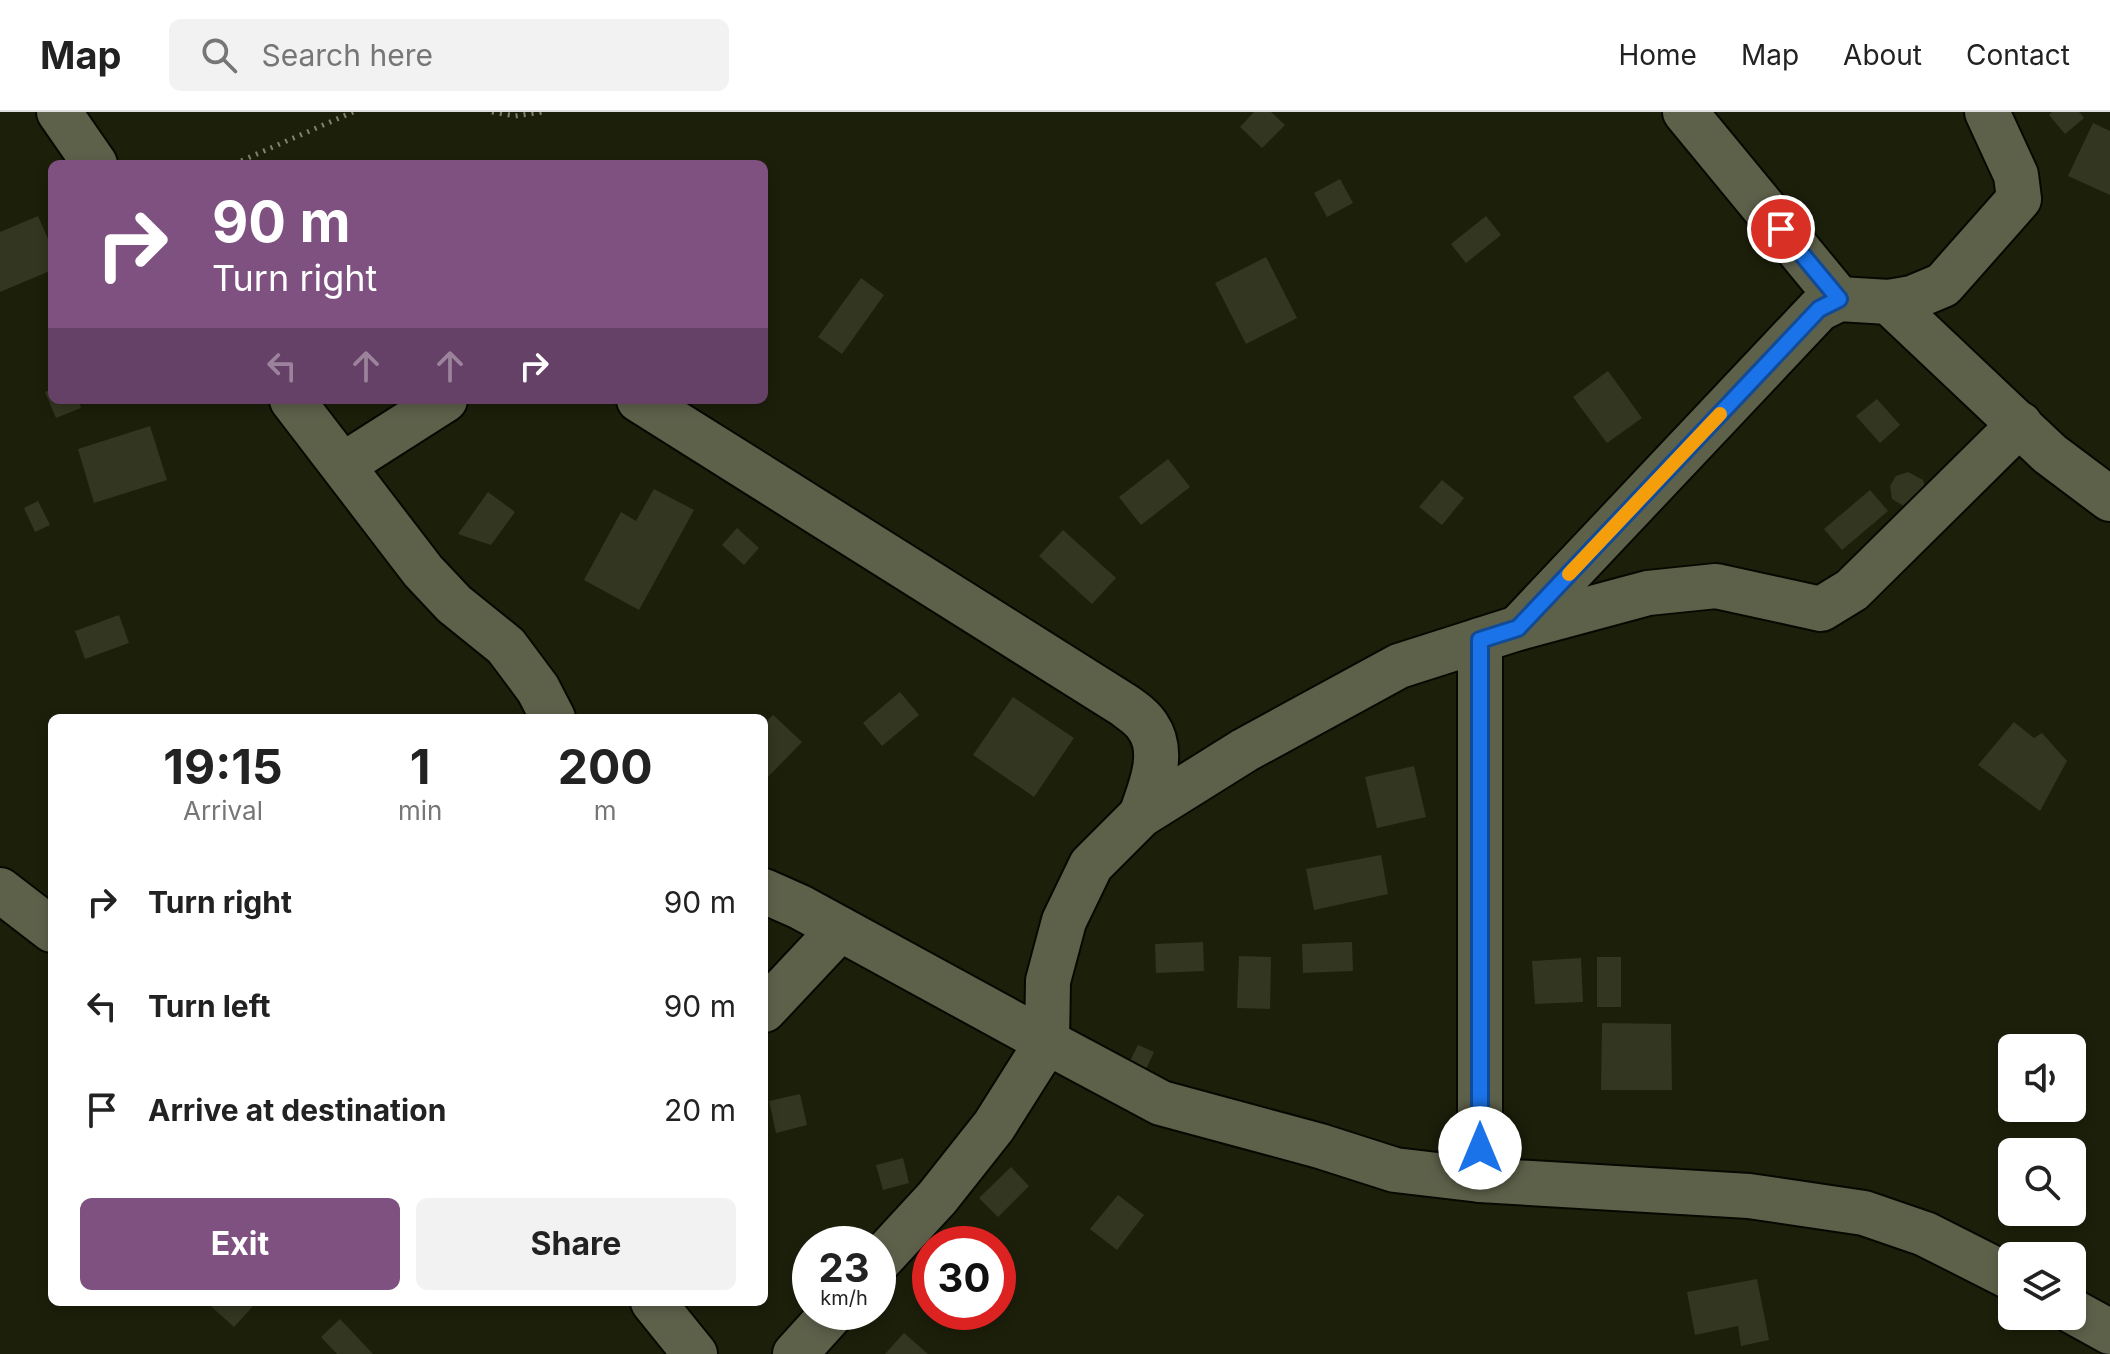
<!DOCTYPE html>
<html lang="en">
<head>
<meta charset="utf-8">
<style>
  :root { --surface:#fff; --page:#f2f2f2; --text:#222; --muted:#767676; --line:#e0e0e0; --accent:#7f5181 }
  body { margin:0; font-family:Inter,sans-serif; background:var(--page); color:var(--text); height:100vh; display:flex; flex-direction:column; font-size:30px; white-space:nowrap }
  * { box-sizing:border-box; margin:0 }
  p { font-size:26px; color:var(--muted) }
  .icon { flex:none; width:44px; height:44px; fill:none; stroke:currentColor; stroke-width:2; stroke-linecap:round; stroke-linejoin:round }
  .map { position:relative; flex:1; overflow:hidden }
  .details { position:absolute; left:48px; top:602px; width:720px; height:592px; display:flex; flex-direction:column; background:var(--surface); border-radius:12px; box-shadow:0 4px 12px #0003 }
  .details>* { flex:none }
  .hud { position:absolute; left:48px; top:48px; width:720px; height:244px; border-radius:12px; box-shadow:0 4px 12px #0003; background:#7f5181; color:#fff; overflow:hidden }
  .buttons { position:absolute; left:1998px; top:922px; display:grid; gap:16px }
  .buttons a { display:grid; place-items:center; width:88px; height:88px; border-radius:12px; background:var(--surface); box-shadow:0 4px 12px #0003; font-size:40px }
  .speed { position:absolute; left:792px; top:1114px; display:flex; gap:16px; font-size:40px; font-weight:700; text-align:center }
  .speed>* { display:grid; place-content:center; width:104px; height:104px; border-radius:50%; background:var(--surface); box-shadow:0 4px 12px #0003; line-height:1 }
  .speed small { font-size:20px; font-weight:400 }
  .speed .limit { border:12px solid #d22; background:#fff; color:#111 }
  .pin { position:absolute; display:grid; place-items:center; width:68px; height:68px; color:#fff; margin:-34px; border:4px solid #fff; border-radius:50%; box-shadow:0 2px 8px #0007 }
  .me { position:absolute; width:88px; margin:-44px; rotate:0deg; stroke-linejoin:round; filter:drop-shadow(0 0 6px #0008) }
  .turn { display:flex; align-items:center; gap:28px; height:168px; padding:0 32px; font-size:36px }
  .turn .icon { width:104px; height:104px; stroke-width:2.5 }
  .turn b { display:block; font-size:56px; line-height:68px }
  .lanes { display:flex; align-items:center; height:76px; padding:0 32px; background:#0003; justify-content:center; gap:40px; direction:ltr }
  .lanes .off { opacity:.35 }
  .eta { display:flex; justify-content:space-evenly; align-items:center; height:136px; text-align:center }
  .eta b { font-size:48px; font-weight:700; line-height:56px }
  .cta { display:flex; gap:16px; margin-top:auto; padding:16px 32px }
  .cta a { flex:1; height:92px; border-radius:12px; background:var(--accent); color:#fff; font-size:32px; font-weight:700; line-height:92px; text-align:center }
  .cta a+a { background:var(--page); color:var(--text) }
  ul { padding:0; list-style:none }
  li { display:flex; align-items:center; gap:24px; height:104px; padding:0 32px }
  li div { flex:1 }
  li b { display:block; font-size:30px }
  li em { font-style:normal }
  header { display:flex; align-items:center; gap:48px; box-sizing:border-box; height:112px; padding:0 40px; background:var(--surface); border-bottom:2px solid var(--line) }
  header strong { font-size:38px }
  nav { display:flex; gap:44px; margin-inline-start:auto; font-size:28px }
  .search { width:560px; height:72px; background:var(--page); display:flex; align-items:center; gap:20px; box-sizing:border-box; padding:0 28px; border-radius:12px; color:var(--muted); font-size:30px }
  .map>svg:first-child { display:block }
</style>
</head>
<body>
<header>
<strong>Map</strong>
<div class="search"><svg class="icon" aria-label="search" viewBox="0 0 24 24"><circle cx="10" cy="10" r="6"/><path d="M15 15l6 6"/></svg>Search here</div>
<nav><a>Home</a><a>Map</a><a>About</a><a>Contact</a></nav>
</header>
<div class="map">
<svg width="2110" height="1242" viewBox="0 0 2110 1242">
  <rect width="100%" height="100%" fill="#1c1f0a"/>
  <g fill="#333620">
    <path d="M1254,0H1271L1285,13L1262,36L1240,15Z"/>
    <path d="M2052,0H2079L2084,6L2065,22L2049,3Z"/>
    <path d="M2093,11L2110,19V83L2068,64Z"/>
    <path d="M1340,67L1353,91L1327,105L1314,81Z"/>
    <path d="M38,104L52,136V158L0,180V120Z"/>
    <path d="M1486,104L1501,123L1466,151L1451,132Z"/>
    <path d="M1266,145L1297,206L1246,232L1215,171Z"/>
    <path d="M861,166L884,183L842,242L818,225Z"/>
    <path d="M1608,259L1642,306L1607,331L1573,285Z"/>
    <path d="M52,277V288H78L81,296L56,306L45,280Z"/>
    <path d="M1877,287L1900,313L1880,331L1856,304Z"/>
    <path d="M150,314L167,368L94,391L78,337Z"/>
    <path d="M1168,347L1190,375L1141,413L1119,385Z"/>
    <path d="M1908,360L1923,368L1926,379L1907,396L1892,387L1890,374L1896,364Z"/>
    <path d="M1442,368L1464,386L1442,413L1419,395Z"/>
    <path d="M654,377L694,398L639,498L584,468L621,400L636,409Z"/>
    <path d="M1870,378L1888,399L1842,438L1824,417Z"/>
    <path d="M488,380L515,400L491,433L458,422Z"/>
    <path d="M38,389L50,413L35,420L24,396Z"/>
    <path d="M737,416L759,436L744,453L722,433Z"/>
    <path d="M1063,418L1116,466L1092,492L1039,444Z"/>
    <path d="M119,503L129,531L85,547L75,519Z"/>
    <path d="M900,580L919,603L882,634L863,611Z"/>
    <path d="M1013,585L1074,626L1034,685L973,643Z"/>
    <path d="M773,603L802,630L764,669V612Z"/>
    <path d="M2014,610L2034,626L2042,621L2067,649L2040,699L1978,653Z"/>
    <path d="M1414,654L1426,705L1377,716L1365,665Z"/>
    <path d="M1381,743L1388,782L1314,798L1306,757Z"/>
    <path d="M1203,830L1204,859L1156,861L1155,832Z"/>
    <path d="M1352,830L1353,859L1303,861L1302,832Z"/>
    <path d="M1239,844L1271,845L1270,897L1237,896Z"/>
    <rect x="1597" y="845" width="24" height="50"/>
    <path d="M1581,846L1583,890L1535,892L1532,849Z"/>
    <path d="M1602,911L1671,912L1672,978H1601Z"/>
    <path d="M1138,933L1154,940L1145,959L1129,951Z"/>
    <path d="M800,982L807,1013L776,1021L769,989Z"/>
    <path d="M903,1046L909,1071L883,1078L876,1053Z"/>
    <path d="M1011,1055L1029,1074L998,1105L979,1086Z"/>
    <path d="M1118,1083L1144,1103L1117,1138L1090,1117Z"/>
    <path d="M1757,1167L1769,1228L1741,1234L1738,1214L1695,1223L1687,1180Z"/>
    <path d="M206,1190H257L234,1215Z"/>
    <path d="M340,1207L373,1242H337L321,1225Z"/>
    <path d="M904,1221L928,1242H885Z"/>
  </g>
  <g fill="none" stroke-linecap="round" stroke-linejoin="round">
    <defs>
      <g id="minor">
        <path d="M59,0L95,52"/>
        <path d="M1685,0L1839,187"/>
        <path d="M1889,190L2050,342L2110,387"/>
        <path d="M292,288L423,459L454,492L506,534L538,577L553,606"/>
        <path d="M639,288L1124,593C1132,599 1143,606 1148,615C1166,641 1150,677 1141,703"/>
        <path d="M343,353L445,288"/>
        <path d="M1518,516L1819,197L1839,187L1889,190L1912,186L1943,173L2019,87L2016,63L1987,0"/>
        <path d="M0,778L52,818"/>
        <path d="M764,779L800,795L1047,930L1048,869L1064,809L1091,753L1141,703L1245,638L1399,554L1518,516L1648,481L1716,474L1821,497L1852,478L2020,312"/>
        <path d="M764,898L840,817"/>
        <path d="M1480,1068V528"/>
        <path d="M878,1150L937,1086L994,1014L1047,930L1161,991L1320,1034L1395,1058L1480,1068L1749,1084L1864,1101L1925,1122L2012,1166"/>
        <path d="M653,1190L695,1242"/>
        <path d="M2072,1199L2110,1220"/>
        <path d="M795,1242L833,1200"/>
      </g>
    </defs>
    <use href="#minor" stroke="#070900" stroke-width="48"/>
    <g stroke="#818372" stroke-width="5" stroke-dasharray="2 6" stroke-linecap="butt">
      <path d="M492,0L515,4L543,0"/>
      <path d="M234,52L353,0"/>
    </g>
    <use href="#minor" stroke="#5e614a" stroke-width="44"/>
  </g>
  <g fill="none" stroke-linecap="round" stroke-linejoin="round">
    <defs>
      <path id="route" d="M1480,1036V528L1518,516L1819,197L1839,187L1781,117"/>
    </defs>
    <use href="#route" stroke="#114b97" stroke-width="20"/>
    <use href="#route" stroke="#1a73e8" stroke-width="14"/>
    <path stroke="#f59e0b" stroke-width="14" d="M1569,462L1720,302"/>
  </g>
</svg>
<div class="buttons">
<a><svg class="icon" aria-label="sound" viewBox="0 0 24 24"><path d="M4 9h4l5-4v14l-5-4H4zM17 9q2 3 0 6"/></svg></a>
<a><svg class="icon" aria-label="search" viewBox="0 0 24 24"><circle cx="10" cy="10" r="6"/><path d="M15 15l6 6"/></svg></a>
<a><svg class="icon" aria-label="layers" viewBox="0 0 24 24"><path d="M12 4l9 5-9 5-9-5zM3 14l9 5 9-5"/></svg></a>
</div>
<div class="speed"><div>23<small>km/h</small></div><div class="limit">30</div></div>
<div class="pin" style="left:1781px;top:117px;background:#d93025"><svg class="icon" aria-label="arrive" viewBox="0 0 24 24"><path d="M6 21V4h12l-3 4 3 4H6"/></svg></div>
<svg class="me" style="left:1480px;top:1036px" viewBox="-20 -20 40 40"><circle r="19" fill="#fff"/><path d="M0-13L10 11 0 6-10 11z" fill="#1a73e8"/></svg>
<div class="hud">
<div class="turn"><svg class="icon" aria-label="right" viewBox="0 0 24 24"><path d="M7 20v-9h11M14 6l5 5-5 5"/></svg><div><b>90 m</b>Turn right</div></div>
<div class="lanes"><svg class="icon off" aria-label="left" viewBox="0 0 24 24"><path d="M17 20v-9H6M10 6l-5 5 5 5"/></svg><svg class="icon off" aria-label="ahead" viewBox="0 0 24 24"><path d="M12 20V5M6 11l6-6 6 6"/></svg><svg class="icon off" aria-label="ahead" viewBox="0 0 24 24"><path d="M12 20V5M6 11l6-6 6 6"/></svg><svg class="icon" aria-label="right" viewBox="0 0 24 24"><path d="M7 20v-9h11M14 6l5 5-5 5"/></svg></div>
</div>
<section class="details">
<div class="eta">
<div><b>19:15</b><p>Arrival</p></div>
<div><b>1</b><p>min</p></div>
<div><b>200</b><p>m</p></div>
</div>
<ul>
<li><svg class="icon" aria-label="right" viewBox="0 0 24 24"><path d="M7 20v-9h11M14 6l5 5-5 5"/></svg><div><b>Turn right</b></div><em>90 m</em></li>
<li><svg class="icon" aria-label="left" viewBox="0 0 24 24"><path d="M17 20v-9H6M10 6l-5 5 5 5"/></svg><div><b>Turn left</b></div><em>90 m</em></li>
<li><svg class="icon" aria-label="arrive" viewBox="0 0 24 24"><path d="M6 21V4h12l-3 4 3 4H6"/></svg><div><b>Arrive at destination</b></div><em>20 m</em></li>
</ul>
<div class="cta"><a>Exit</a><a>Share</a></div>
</section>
</div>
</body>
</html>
